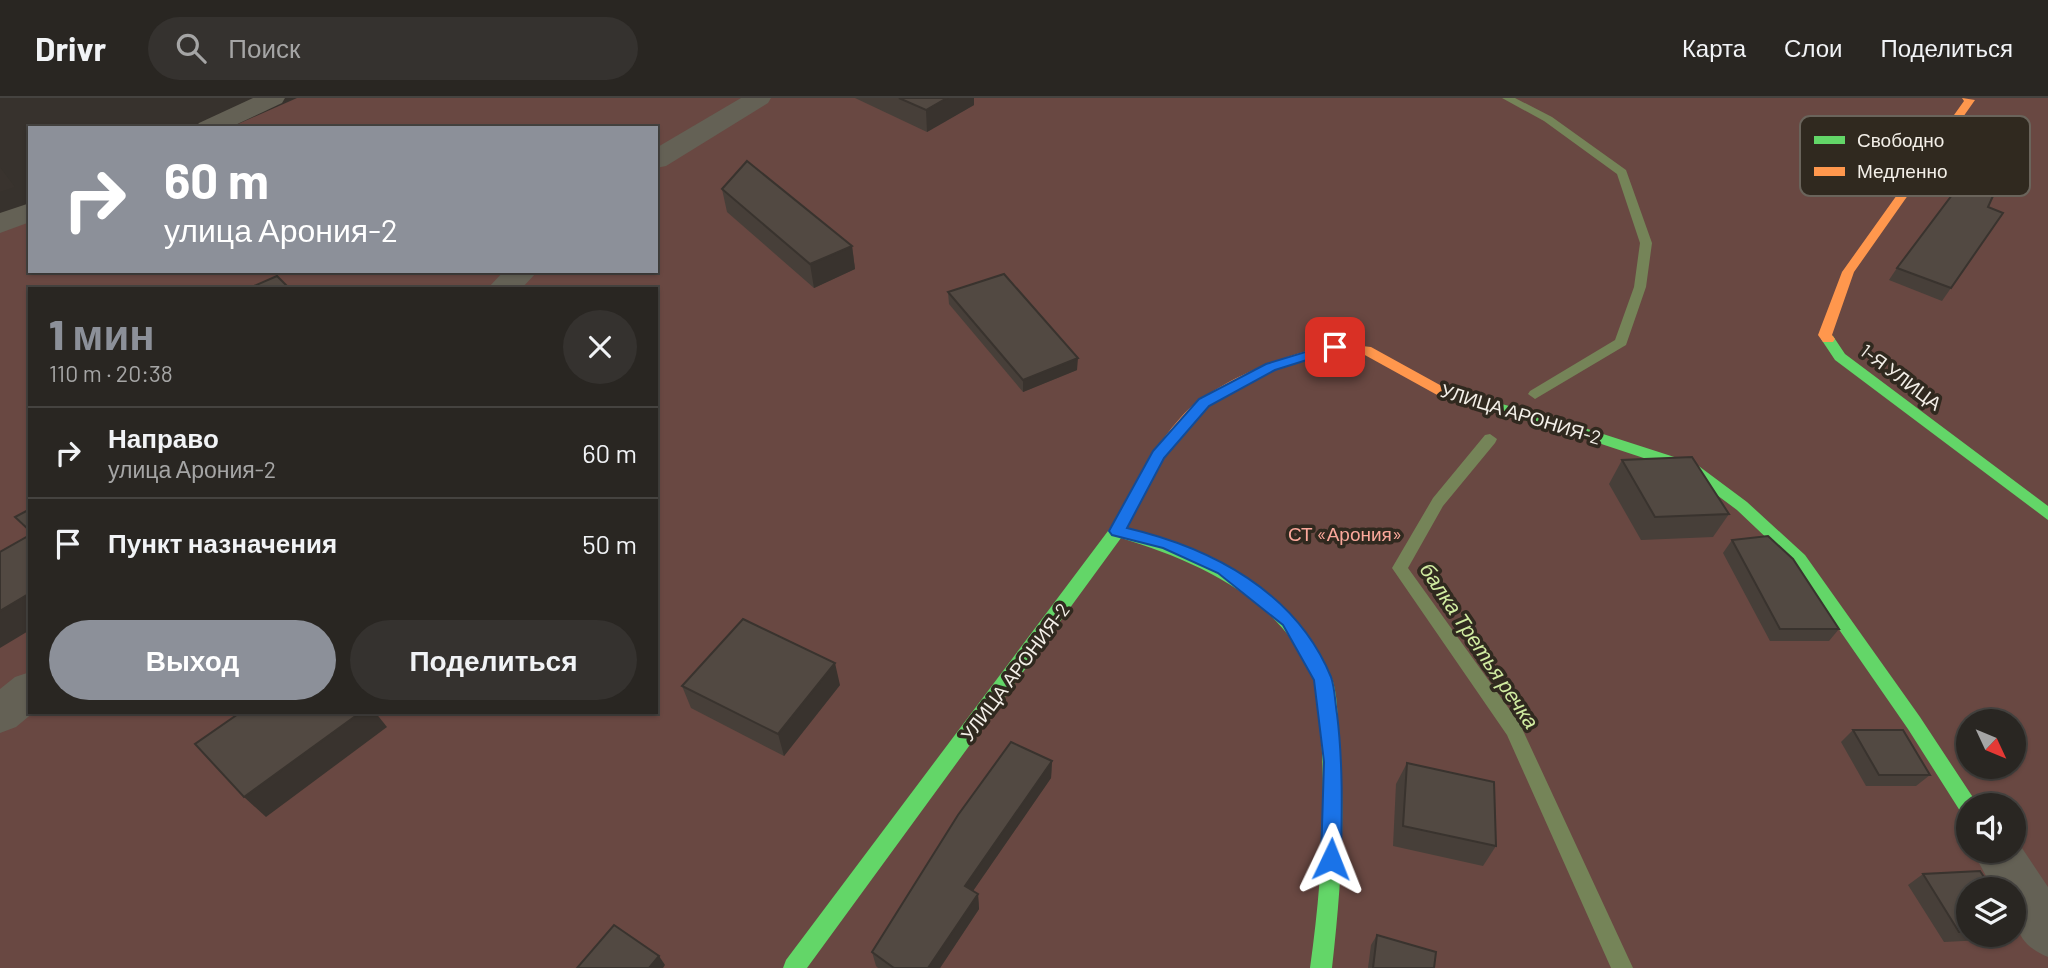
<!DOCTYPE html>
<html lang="ru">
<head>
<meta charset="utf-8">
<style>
  :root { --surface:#292622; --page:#35322f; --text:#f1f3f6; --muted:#a5a5a5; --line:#454340; --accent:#8c9099 }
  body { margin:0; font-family:Barlow,sans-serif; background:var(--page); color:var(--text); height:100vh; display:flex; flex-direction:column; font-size:26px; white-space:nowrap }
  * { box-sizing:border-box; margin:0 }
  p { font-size:23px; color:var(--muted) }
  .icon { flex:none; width:38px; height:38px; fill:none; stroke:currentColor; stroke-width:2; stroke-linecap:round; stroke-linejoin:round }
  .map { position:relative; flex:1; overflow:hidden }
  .drawer { position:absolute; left:28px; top:189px; width:630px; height:427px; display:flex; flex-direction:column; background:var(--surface); border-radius:0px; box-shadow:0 2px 5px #0004,0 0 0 2px var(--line) }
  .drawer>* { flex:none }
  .top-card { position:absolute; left:28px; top:28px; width:630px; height:147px; border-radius:0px; box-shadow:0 2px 5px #0004,0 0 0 2px var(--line); background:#8c9099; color:#fff; overflow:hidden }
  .needle { width:46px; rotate:134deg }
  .buttons { position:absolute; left:1956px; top:611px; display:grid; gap:14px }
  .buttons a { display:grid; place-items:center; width:70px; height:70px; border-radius:50%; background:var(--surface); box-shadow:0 2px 5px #0004,0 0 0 2px var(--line); font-size:35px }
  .pin { position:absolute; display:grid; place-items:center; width:60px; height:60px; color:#fff; margin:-30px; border-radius:14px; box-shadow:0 4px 10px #0006 }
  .me { position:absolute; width:77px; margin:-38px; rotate:2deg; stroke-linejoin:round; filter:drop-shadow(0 0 5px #0008) }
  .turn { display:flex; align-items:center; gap:24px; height:147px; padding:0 21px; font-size:32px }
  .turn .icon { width:91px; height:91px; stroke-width:2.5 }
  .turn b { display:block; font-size:49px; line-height:60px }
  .round { display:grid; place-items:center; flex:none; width:74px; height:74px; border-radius:37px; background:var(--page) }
  .summary { display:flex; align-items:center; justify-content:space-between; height:119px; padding:0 21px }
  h1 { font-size:42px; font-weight:800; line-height:52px; color:var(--accent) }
  .cta { display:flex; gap:14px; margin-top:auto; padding:14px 21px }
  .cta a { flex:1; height:80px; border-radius:42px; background:var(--accent); color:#fff; font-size:28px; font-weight:800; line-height:80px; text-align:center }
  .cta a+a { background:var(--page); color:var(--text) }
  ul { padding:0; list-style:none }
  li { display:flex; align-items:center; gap:21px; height:91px; padding:0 21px; border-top:2px solid var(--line) }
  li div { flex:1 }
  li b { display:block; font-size:26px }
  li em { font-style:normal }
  header { display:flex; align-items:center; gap:42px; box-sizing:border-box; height:98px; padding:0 35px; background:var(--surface); border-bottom:2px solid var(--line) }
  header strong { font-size:33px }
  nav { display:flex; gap:38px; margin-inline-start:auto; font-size:24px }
  .search { width:490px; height:63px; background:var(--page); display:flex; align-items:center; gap:18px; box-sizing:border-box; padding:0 24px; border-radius:38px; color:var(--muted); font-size:26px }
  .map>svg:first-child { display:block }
</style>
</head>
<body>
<header>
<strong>Drivr</strong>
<div class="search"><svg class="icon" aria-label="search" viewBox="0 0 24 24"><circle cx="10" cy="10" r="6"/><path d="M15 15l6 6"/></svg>Поиск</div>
<nav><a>Карта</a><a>Слои</a><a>Поделиться</a></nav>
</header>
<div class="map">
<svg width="2048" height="870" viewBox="0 0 2048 870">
  <rect width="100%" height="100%" fill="#37322d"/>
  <path fill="#694842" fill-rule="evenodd" d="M297,0H2048V870H0V130L30,117V173H656V30H229ZM30,191H656V614H30ZM1969,623H2014V668H1969ZM1969,707H2014V752H1969ZM1969,791H2014V836H1969Z"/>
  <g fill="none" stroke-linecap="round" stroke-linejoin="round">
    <g fill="#758458" fill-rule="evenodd">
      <path d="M1502,0H1515L1552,19L1626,72L1652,145L1646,189L1626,247L1535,301L1528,296L1530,293L1615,242L1634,189L1640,145L1617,76L1544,23Z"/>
      <path d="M1490,336L1497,341L1495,345L1443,408L1408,470L1520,626L1633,870H1611L1507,637L1392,470L1433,400L1485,337Z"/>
    </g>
    <g fill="#646155" fill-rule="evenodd">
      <path d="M253,0H285L282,5L229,30H195L199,25Z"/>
      <path d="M741,0H771L768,5L666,68L656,70V50Z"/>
      <path d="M30,105V124L0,135V115Z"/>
      <path d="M504,173H538L521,191H487Z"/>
      <path d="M30,574V614H34L16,629L0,635V591L15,579Z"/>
      <path d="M2014,738L2048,789V859C2014,845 2014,824 2014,791H1993L1972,752H2014Z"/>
    </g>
    <g fill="#63d668" fill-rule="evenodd">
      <path d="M1828,237L1833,238L1845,256L2048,408V422L1835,262L1821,241Z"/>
      <path d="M1484,301L1569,325L1696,366L1747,404L1805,457L1920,619L1976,704L1977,707H1969V719L1962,716L1908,631L1793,465L1737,412L1686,374L1559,332L1479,309L1477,306Z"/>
      <path d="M1148,371L1155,376L1126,430C1209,455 1295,493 1331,578C1338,595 1337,617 1339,636C1346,714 1341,792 1332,870H1310C1321,792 1326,715 1321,636C1319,618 1321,595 1313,578C1279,500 1197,463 1121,440L807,870H783L786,862L1111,429L1143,372Z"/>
    </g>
    <g fill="#ff974d" fill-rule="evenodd">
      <path d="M1962,0L1975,2L1854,174L1832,237L1835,241L1833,244H1823L1818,237L1842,174L1964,3Z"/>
      <path d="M1335,245L1371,249L1449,292L1489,303L1491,306L1484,311L1439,298L1363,256L1336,253L1275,272L1209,308L1164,360L1153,380H1143L1141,376C1152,354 1181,314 1201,301C1241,273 1288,257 1335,245Z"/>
    </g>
  </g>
  <g fill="#473f39">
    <path d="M855,0H974V7L927,34Z"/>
    <path d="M722,91L852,148L855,171L814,190L727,114Z"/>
    <path d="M1988,109L1951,190L1942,203L1889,182L1897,170Z"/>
    <path d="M948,194L1077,272L1023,294L949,206Z"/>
    <path d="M1622,362L1729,416L1713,439L1641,442L1609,386Z"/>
    <path d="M1732,442L1839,531L1829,543H1770L1723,455Z"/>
    <path d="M840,587L784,658L691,610L682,588Z"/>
    <path d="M1853,632L1930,677L1916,688H1866L1841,644Z"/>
    <path d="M1052,663L1051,680L973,793L978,796L979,811L940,870H878L876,868L872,854Z"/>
    <path d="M1407,665L1496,748L1483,768L1393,748L1396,686Z"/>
    <path d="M1923,776L1969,791V836H2010L2003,841L1944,844L1908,787Z"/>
    <path d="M1377,837L1434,870H1368L1371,847Z"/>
  </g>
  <g fill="#39332e">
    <path d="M947,0H974V7L927,34L926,12Z"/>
    <path d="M0,69L15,89L0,94Z"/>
    <path d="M852,148L855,171L814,190L810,166Z"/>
    <path d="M1078,260L1077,272L1023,294V282Z"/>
    <path d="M30,495V532L0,550V513Z"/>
    <path d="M835,565L840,587L784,658L778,636Z"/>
    <path d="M361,614H375L387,629L266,719L244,699Z"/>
    <path d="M1052,663L1051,680L966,803L965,788Z"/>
    <path d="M978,796L979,811L940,870H928Z"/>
    <path d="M659,858L665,867L663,870H649Z"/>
  </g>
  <g fill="#524942" stroke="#39332e" stroke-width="2">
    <path d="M899,0H947L926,12Z"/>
    <path d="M2004,28L2020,38L1988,109L2003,115L1951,190L1897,170Z"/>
    <path d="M747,63L852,148L810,166L722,91Z"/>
    <path d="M1004,176L1078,260L1023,282L948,194Z"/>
    <path d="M277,178L290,191H247Z"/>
    <path d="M1692,359L1729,416L1655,419L1622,362Z"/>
    <path d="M30,411V433L15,419Z"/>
    <path d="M30,437V495L0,513V454Z"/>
    <path d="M1768,438L1793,461L1839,531H1780L1732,442Z"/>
    <path d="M743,521L835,565L778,636L682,588Z"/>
    <path d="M241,614H361L244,699L195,646Z"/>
    <path d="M1853,632H1903L1930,677H1879Z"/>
    <path d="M1011,644L1052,663L965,788L978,796L928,870H894L872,854L958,717Z"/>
    <path d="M1407,665L1494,684L1496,748L1403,728Z"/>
    <path d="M1980,773L1992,791H1969V834H1959L1923,776Z"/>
    <path d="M2014,825L2019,831H2014Z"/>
    <path d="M614,827L659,858L649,870H577Z"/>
    <path d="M1377,837L1436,854L1434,870H1373Z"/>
  </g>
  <path fill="#1a73e8" stroke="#114b97" stroke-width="2" d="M1335,245L1341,249L1339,252L1275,272L1209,308L1164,360L1127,430C1212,450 1296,494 1331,579C1335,590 1335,604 1337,616C1343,664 1342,712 1341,761L1338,767L1331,770L1324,767L1321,761L1324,664L1314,582L1283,527L1218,475L1163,450L1112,437L1109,433L1153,353L1199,301L1266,266Z"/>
  <g text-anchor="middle" stroke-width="7" stroke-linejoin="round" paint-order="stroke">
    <g font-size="19" fill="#f3efe8" stroke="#30291f">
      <text transform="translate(1901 279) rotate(37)" y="7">1-Я УЛИЦА</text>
      <text transform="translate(1521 316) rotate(17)" y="7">УЛИЦА АРОНИЯ-2</text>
      <text transform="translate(1015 574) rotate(-53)" y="7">УЛИЦА АРОНИЯ-2</text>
    </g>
    <g font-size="19" fill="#fba89b" stroke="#30291f">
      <text x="1345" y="443">СТ «Арония»</text>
    </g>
    <g font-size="21" font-style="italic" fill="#d1eca1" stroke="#30291f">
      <text transform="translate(1479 548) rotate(56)" y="7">балка Третья речка</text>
    </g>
  </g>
  <rect x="1800" y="18" width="230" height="80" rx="10" fill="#30291f" stroke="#6a645b" stroke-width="2"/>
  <rect x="1814" y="38" width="31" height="8" fill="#63d668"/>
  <rect x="1814" y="69" width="31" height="9" fill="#ff974d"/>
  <g font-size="19" fill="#f3efe8">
    <text x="1857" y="49">Свободно</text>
    <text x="1857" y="80">Медленно</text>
  </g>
</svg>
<div class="buttons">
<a><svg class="needle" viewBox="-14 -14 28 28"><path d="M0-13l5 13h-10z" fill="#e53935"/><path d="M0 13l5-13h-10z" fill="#a5a5a5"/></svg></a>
<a><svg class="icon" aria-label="sound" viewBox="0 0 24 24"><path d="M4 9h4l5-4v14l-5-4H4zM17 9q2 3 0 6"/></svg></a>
<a><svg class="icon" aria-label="layers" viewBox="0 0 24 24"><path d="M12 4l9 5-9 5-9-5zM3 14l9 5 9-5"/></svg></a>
</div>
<div class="pin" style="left:1335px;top:249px;background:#d93025"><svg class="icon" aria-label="arrive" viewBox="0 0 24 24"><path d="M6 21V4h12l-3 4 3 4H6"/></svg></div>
<svg class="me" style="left:1331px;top:761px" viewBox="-20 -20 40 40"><path d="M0-17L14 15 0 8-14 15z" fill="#1a73e8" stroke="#fff" stroke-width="4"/></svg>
<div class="top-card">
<div class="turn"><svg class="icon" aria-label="right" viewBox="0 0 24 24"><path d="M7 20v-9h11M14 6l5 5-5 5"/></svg><div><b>60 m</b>улица Арония-2</div></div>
</div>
<section class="drawer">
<div class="summary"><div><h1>1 мин</h1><p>110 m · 20:38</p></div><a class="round"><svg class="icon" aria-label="close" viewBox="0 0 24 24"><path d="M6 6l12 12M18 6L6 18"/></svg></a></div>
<ul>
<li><svg class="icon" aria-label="right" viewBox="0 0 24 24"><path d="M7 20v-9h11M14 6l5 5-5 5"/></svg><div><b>Направо</b><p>улица Арония-2</p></div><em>60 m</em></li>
<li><svg class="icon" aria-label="arrive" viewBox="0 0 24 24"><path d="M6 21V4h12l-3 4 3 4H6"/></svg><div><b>Пункт назначения</b></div><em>50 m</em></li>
</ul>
<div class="cta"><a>Выход</a><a>Поделиться</a></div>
</section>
</div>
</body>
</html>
